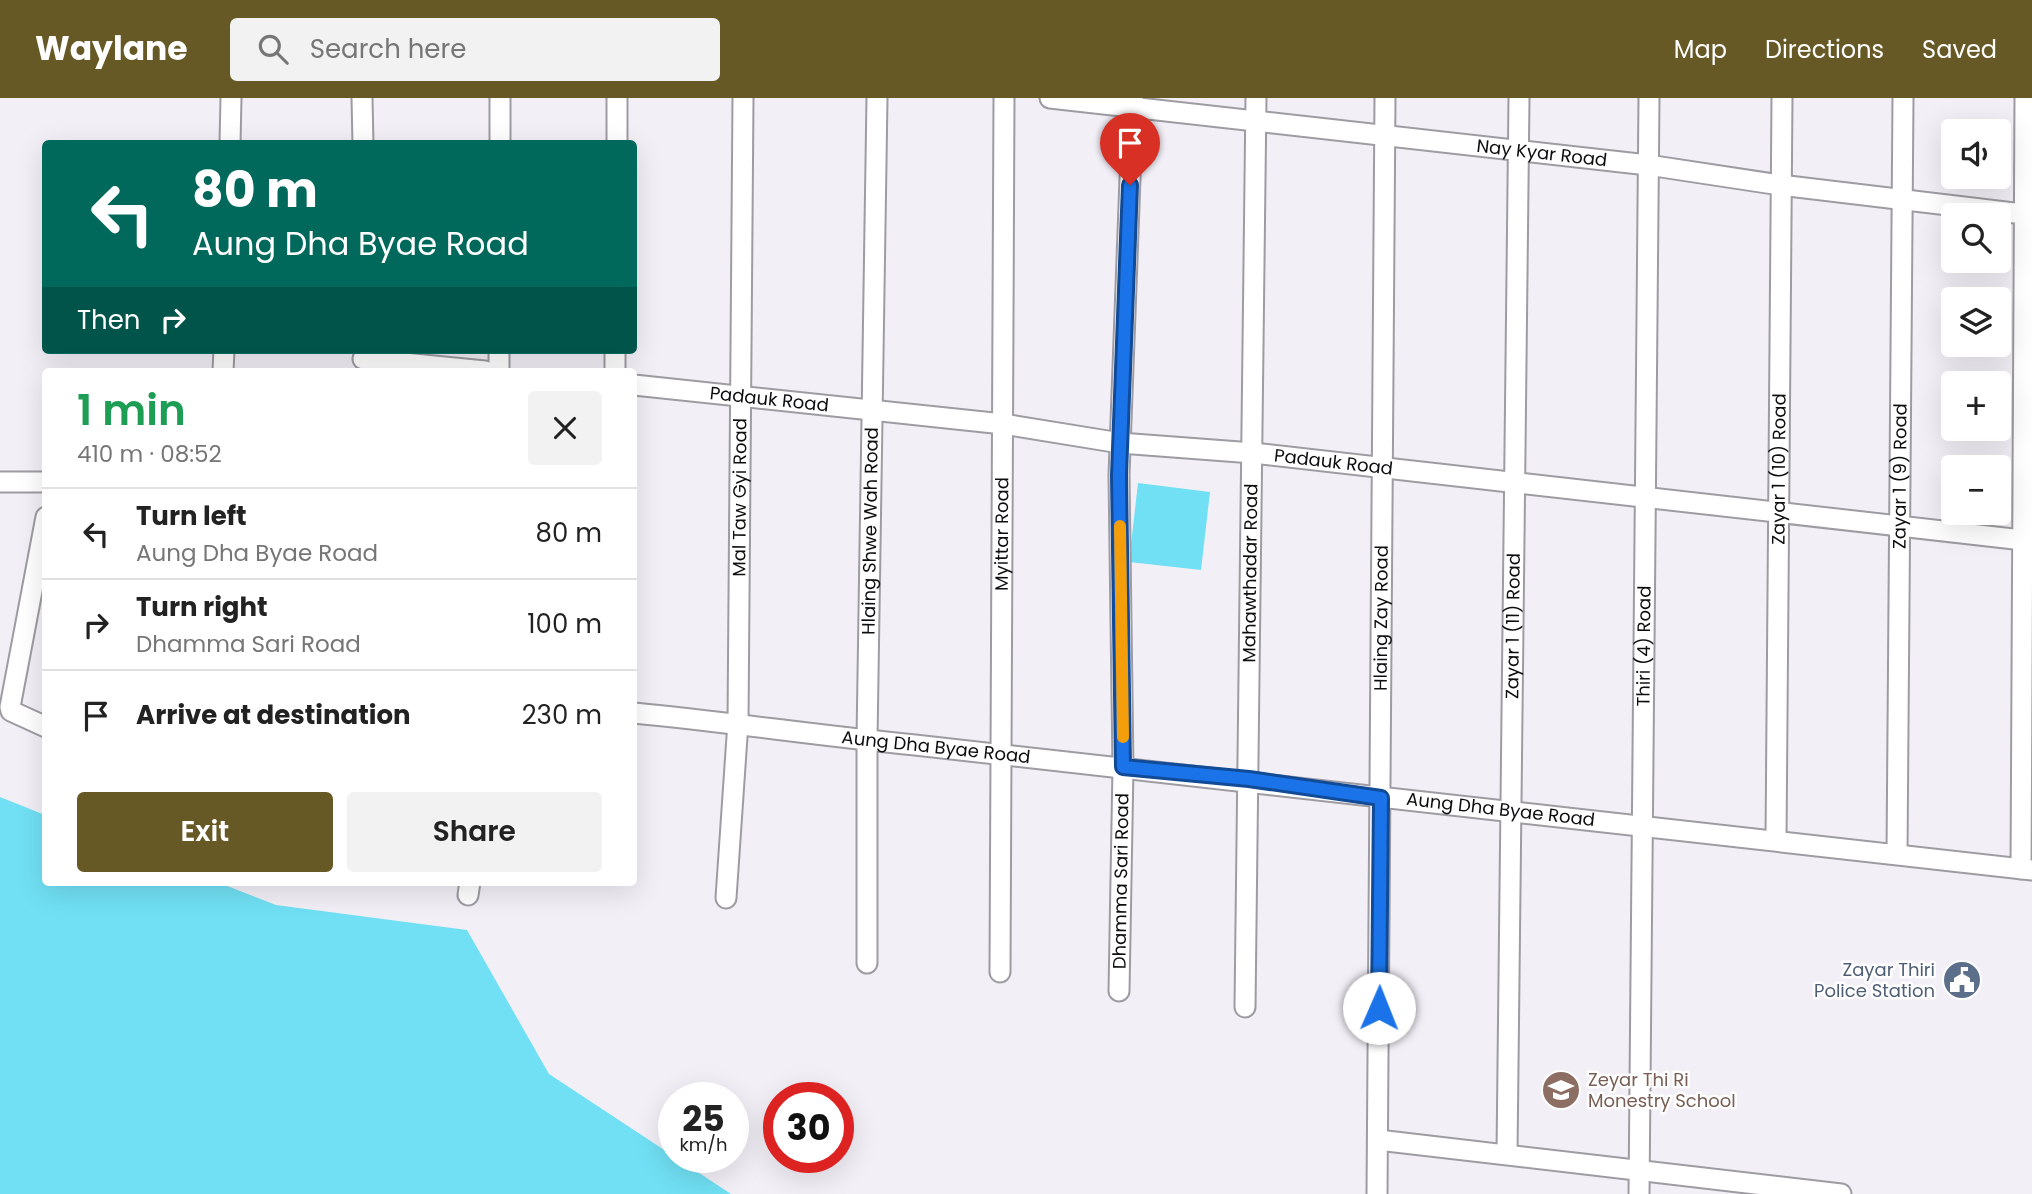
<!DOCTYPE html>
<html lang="en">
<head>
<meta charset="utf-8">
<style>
  :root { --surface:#fff; --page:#f2f2f2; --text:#222; --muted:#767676; --line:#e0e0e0; --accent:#675926 }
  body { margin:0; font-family:Poppins,sans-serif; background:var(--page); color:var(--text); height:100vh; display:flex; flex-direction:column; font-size:26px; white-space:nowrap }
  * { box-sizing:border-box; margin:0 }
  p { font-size:23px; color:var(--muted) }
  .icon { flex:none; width:38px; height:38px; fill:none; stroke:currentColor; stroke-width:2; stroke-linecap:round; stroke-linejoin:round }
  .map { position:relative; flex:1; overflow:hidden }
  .sheet { position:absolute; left:42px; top:270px; width:595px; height:518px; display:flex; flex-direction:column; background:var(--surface); border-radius:7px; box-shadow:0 7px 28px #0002 }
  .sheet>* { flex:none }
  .top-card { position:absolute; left:42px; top:42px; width:595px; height:214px; border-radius:7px; box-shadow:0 7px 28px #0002; background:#00695c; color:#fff; overflow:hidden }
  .controls { position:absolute; left:1941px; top:21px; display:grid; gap:14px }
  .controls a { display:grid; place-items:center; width:70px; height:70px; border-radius:7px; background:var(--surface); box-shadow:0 7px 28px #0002; font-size:35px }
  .speed { position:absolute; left:658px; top:984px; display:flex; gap:14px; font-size:35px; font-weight:700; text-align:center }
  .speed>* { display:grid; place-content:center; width:91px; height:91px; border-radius:50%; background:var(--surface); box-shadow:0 7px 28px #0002; line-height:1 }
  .speed small { font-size:18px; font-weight:400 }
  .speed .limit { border:10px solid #d22; background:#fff; color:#111 }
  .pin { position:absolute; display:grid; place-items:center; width:60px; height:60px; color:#fff; margin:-72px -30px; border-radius:50% 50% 50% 0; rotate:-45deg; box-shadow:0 0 7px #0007 }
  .pin .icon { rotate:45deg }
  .me { position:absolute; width:77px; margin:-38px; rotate:1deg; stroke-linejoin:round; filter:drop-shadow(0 0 5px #0008) }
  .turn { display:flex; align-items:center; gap:24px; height:147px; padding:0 35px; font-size:32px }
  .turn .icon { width:91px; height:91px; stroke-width:2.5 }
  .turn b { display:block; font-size:49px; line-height:60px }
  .then { display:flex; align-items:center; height:66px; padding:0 35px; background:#0003; gap:14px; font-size:26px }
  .round { display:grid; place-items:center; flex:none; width:74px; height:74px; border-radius:7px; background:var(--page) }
  .overview { display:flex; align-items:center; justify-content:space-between; height:119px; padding:0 35px }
  h1 { font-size:42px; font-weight:600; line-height:52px; color:#1e9e55 }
  .primary-button { display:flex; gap:14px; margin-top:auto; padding:14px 35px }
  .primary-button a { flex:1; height:80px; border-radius:7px; background:var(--accent); color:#fff; font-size:28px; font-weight:600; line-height:80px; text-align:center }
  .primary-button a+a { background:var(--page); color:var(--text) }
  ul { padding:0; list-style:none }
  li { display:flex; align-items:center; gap:21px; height:91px; padding:0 35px; border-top:2px solid var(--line) }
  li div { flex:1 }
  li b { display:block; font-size:26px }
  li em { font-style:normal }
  header { display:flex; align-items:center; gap:42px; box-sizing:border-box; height:98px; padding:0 35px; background:var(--accent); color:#fff }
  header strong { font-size:33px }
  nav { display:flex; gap:38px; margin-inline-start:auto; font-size:24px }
  .search { width:490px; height:63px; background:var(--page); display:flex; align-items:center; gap:18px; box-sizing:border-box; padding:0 24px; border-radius:7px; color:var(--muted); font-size:26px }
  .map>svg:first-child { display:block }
</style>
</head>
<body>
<header>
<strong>Waylane</strong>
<div class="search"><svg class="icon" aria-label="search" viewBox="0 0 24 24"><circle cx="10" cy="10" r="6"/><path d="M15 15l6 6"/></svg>Search here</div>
<nav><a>Map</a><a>Directions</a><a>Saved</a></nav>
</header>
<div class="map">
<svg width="2032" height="1096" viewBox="0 0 2032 1096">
  <rect width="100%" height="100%" fill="#f3eff7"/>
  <g fill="#71e0f4">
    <path d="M1138,385L1210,394L1201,472L1129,464Z"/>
    <path d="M0,699L45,717L46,784H217L276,807L467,832L549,976L731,1096H0Z"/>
  </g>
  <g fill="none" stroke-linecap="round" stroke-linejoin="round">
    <defs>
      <g id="minor">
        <path d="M362,0L363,46"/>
        <path id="s1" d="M1050,0L1648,67L1780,87L2032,117"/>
        <path d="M230,46L231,0"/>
        <path d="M500,46V0"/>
        <path d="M617,46V0"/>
        <path d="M363,261L485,273"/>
        <path d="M223,273L224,252"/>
        <path d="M499,273V252"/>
        <path d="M615,273V252"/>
        <path id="s2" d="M634,287L1003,326L1120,345L1253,355L2032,443"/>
        <path d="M0,384H46"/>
        <path d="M46,419L10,609L11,613L46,629"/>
        <path id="s3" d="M634,615C728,624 821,638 915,647C1287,686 1659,730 2032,772"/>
        <path id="s4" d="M1776,742L1782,0"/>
        <path id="s5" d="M1897,756L1903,0"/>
        <path d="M2021,771L2025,0"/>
        <path d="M468,797L470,784"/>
        <path id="s6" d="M726,800L738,624L743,0"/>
        <path id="s7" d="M867,865V642L877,0"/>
        <path id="s8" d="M1000,874L1004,0"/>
        <path id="s9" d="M1119,893L1123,669L1119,377L1133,0"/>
        <path id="s10" d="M1245,909L1256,0"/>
        <path d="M1378,1042L1841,1096"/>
        <path id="s11" d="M1507,1056L1519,0"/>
        <path id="s12" d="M1377,1096L1385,0"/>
        <path id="s13" d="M1639,1096L1649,0"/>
      </g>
    </defs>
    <use href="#minor" stroke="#9e9ba2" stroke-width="23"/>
    <use href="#minor" stroke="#fff" stroke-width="19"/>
  </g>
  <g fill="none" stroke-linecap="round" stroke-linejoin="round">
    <defs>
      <path id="route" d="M1130,87L1119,377L1123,669L1249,681L1381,700L1379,910"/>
    </defs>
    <use href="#route" stroke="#114b97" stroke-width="18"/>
    <use href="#route" stroke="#1a73e8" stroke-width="12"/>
    <path stroke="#f59e0b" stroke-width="12" d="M1120,428L1123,639"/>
  </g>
  <defs>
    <symbol id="civic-disc" viewBox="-11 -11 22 22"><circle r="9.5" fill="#5c6f8a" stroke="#fefefe"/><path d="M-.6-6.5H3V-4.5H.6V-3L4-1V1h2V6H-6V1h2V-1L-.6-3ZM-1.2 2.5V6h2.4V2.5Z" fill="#fff"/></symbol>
    <symbol id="school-disc" viewBox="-11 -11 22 22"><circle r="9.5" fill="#8d6e63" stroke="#fefefe"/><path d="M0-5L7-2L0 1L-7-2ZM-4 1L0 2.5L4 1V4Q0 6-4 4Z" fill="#fff"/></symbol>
  </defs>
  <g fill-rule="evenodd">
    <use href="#civic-disc" x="1940" y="860" width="44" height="44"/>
    <use href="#school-disc" x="1539" y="970" width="44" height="44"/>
  </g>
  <g text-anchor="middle" stroke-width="5" stroke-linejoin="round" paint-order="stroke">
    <g font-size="18" fill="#0d0c0e" stroke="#fefefe">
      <text dy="6" stroke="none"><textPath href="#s1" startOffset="495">Nay Kyar Road</textPath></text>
      <text dy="6" stroke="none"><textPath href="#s2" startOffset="136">Padauk Road</textPath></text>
      <text dy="6" stroke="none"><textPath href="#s2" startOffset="704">Padauk Road</textPath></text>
      <text dy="6" stroke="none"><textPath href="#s4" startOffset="371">Zayar 1 (10) Road</textPath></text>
      <text dy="6" stroke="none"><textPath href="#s5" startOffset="378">Zayar 1 (9) Road</textPath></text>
      <text dy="6" stroke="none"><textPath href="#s6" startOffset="401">Mal Taw Gyi Road</textPath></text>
      <text dy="6" stroke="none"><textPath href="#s7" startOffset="432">Hlaing Shwe Wah Road</textPath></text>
      <text dy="6" stroke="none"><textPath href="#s8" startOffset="438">Myittar Road</textPath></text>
      <text dy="6" stroke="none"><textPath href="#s10" startOffset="434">Mahawthadar Road</textPath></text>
      <text dy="6" stroke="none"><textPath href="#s12" startOffset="576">Hlaing Zay Road</textPath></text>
      <text dy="6" stroke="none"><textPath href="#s11" startOffset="528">Zayar 1 (11) Road</textPath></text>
      <text dy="6" stroke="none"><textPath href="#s13" startOffset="548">Thiri (4) Road</textPath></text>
      <text dy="6" stroke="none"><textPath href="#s3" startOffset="304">Aung Dha Byae Road</textPath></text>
      <text dy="6" stroke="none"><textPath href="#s3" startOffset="872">Aung Dha Byae Road</textPath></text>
      <text dy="6" stroke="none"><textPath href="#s9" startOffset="110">Dhamma Sari Road</textPath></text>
    </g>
    <g font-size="18" fill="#4e5e75" stroke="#fefefe" text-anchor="end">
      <text x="1935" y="878">Zayar Thiri<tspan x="1935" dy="21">Police Station</tspan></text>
    </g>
    <g font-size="18" fill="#785e54" stroke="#fefefe" text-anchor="start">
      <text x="1588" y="988">Zeyar Thi Ri<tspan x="1588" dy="21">Monestry School</tspan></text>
    </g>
  </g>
</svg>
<div class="controls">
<a><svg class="icon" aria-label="sound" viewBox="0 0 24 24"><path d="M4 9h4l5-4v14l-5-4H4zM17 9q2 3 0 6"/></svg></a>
<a><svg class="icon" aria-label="search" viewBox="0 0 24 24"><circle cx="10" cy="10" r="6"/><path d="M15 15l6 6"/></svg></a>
<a><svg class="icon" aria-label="layers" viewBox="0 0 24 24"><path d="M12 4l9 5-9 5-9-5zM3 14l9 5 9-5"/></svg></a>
<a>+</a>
<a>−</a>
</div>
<div class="speed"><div>25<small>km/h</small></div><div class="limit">30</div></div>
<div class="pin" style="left:1130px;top:87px;background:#d93025"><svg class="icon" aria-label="arrive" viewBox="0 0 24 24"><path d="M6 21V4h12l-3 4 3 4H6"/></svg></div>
<svg class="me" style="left:1379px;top:910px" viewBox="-20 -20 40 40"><circle r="19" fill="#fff"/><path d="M0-13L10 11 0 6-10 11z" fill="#1a73e8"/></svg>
<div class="top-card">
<div class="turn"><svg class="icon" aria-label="left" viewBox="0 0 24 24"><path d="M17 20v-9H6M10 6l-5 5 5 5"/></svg><div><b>80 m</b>Aung Dha Byae Road</div></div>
<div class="then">Then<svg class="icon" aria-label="right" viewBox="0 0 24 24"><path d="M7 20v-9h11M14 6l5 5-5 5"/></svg></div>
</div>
<section class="sheet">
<div class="overview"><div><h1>1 min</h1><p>410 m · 08:52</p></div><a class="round"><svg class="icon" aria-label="close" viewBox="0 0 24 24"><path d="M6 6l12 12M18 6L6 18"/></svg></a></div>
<ul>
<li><svg class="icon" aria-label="left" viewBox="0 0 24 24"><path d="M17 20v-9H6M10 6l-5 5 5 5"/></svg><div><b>Turn left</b><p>Aung Dha Byae Road</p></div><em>80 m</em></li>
<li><svg class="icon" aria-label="right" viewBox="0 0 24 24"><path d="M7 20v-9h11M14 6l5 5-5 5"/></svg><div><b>Turn right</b><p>Dhamma Sari Road</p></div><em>100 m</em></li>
<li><svg class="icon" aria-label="arrive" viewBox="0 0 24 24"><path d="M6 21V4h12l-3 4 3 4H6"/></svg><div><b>Arrive at destination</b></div><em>230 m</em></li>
</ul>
<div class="primary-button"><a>Exit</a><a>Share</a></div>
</section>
</div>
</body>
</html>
